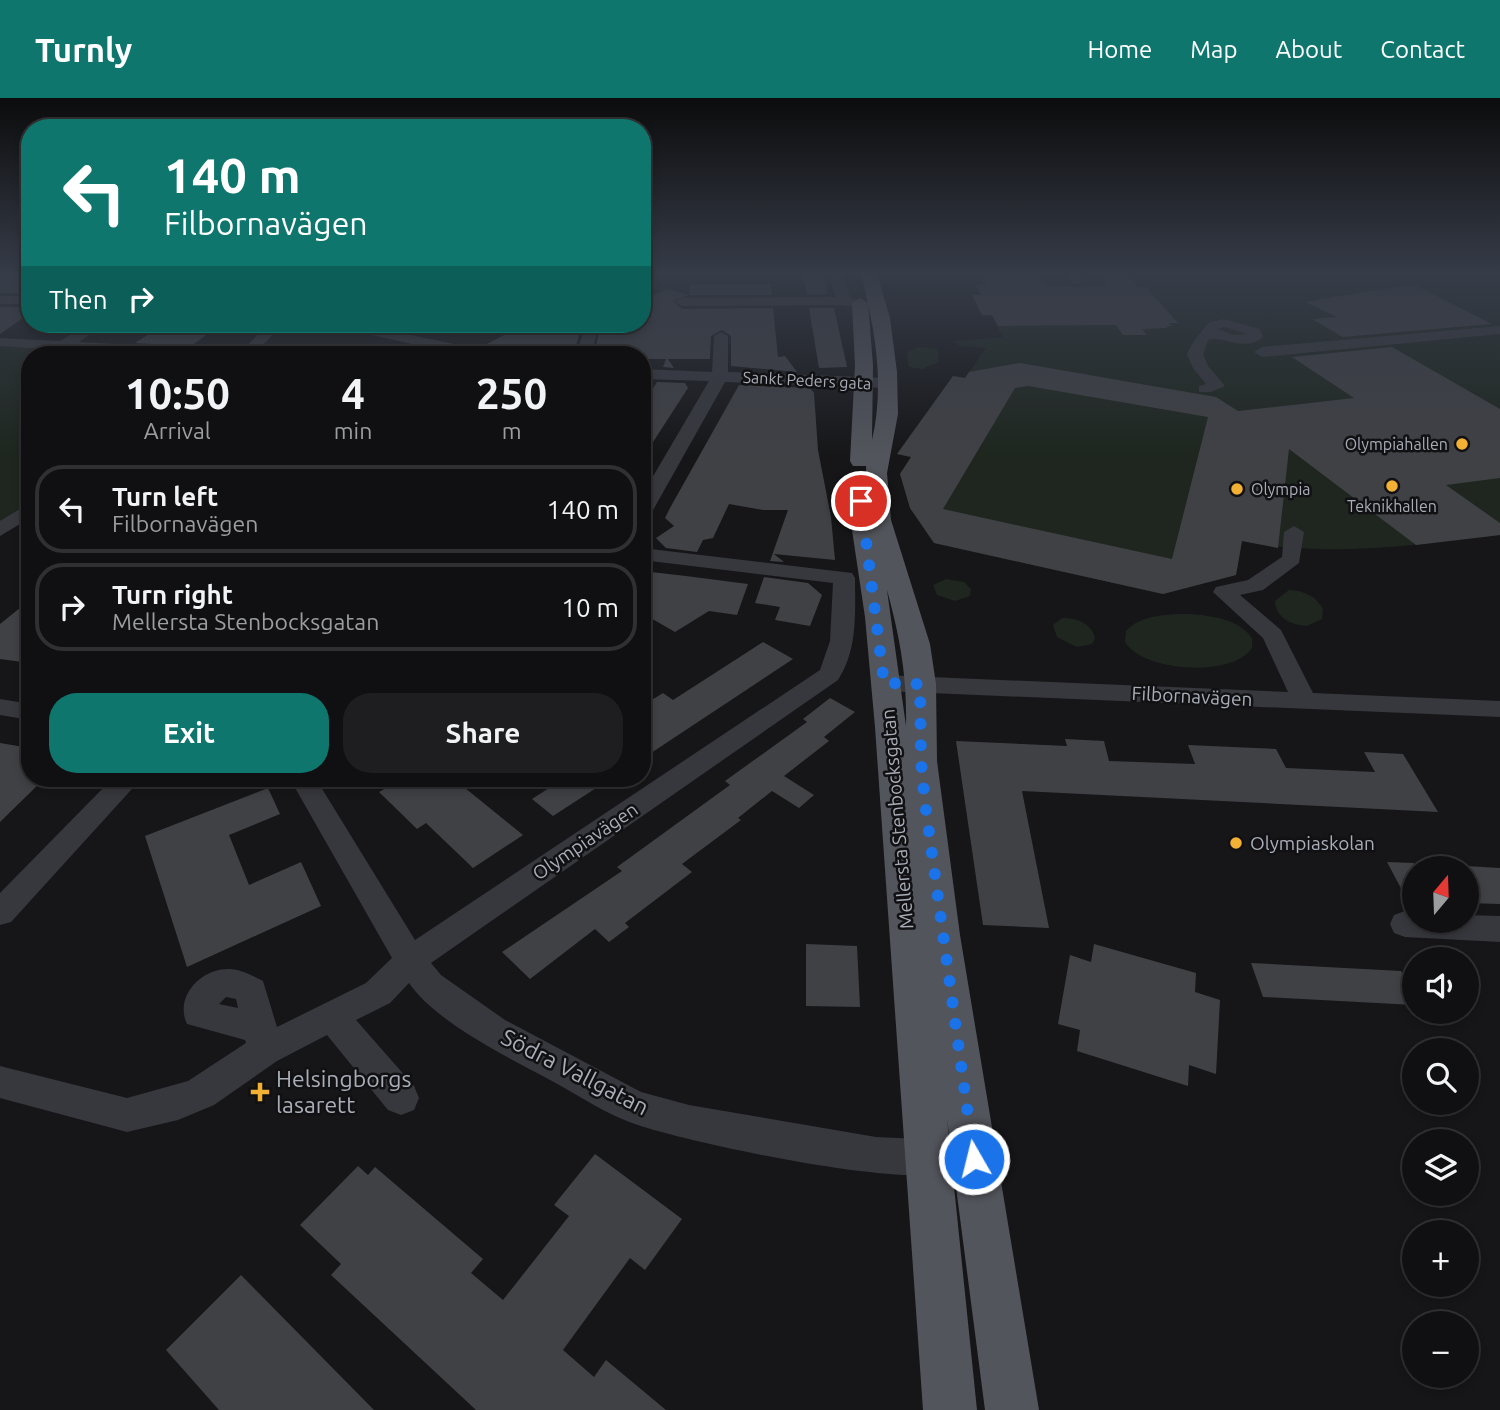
<!DOCTYPE html>
<html lang="en">
<head>
<meta charset="utf-8">
<style>
  :root { --surface:#101012; --page:#1e1e20; --text:#f1f3f6; --muted:#9c9d9f; --line:#303032; --accent:#0f766e }
  body { margin:0; font-family:Ubuntu,sans-serif; background:var(--page); color:var(--text); height:100vh; display:flex; flex-direction:column; font-size:26px; white-space:nowrap }
  * { box-sizing:border-box; margin:0 }
  p { font-size:23px; color:var(--muted) }
  .icon { flex:none; width:38px; height:38px; fill:none; stroke:currentColor; stroke-width:2; stroke-linecap:round; stroke-linejoin:round }
  .map { position:relative; flex:1; overflow:hidden }
  .drawer { position:absolute; left:21px; top:248px; width:630px; height:441px; display:flex; flex-direction:column; background:var(--surface); border-radius:28px; box-shadow:0 4px 10px #0003,0 0 0 2px var(--line) }
  .drawer>* { flex:none }
  .top-card { position:absolute; left:21px; top:21px; width:630px; height:214px; border-radius:28px; box-shadow:0 4px 10px #0003,0 0 0 2px var(--line); background:#0f766e; color:#fff; overflow:hidden }
  .needle { width:46px; rotate:19deg }
  .tools { position:absolute; left:1402px; top:758px; display:grid; gap:14px }
  .tools a { display:grid; place-items:center; width:77px; height:77px; border-radius:50%; background:var(--surface); box-shadow:0 4px 10px #0003,0 0 0 2px var(--line); font-size:35px }
  .pin { position:absolute; display:grid; place-items:center; width:60px; height:60px; color:#fff; margin:-30px; border:4px solid #fff; border-radius:50%; box-shadow:0 2px 7px #0007 }
  .me { position:absolute; width:77px; margin:-38px; rotate:352deg; stroke-linejoin:round; filter:drop-shadow(0 0 5px #0008) }
  .turn { display:flex; align-items:center; gap:24px; height:147px; padding:0 28px; font-size:32px }
  .turn .icon { width:91px; height:91px; stroke-width:2.5 }
  .turn b { display:block; font-size:49px; line-height:60px }
  .then { display:flex; align-items:center; height:66px; padding:0 28px; background:#0003; gap:14px; font-size:26px }
  .eta { display:flex; justify-content:space-evenly; align-items:center; height:119px; text-align:center }
  .eta b { font-size:42px; font-weight:700; line-height:49px }
  .button { display:flex; gap:14px; margin-top:auto; padding:14px 28px }
  .button a { flex:1; height:80px; border-radius:28px; background:var(--accent); color:#fff; font-size:28px; font-weight:700; line-height:80px; text-align:center }
  .button a+a { background:var(--page); color:var(--text) }
  ul { padding:0; list-style:none }
  li { display:flex; align-items:center; gap:21px; height:88px; margin:0 14px 10px; padding:0 14px; border:4px solid var(--line); border-radius:28px }
  li div { flex:1 }
  li b { display:block; font-size:26px }
  li em { font-style:normal }
  header { display:flex; align-items:center; gap:42px; box-sizing:border-box; height:98px; padding:0 35px; background:var(--accent); color:#fff }
  header strong { font-size:33px }
  nav { display:flex; gap:38px; margin-inline-start:auto; font-size:24px }
  .map>svg:first-child { display:block }
</style>
</head>
<body>
<header>
<strong>Turnly</strong>
<nav><a>Home</a><a>Map</a><a>About</a><a>Contact</a></nav>
</header>
<div class="map">
<svg width="1500" height="1312" viewBox="0 0 1500 1312">
  <rect width="100%" height="100%" fill="#161618"/>
  <g fill="#1e261f">
    <path d="M898,176H1500V437C1417,447 1325,460 1242,443L1236,477L1163,496L934,445L910,410L900,376L911,359L897,356L953,278L965,280L986,250L960,248L954,243L1003,239L992,218L982,217L972,197H981L977,187H986L983,181H900Z"/>
    <path d="M0,244L220,257H30V411L0,431Z"/>
    <path d="M918,249L938,251V264L922,271L909,269L907,255Z"/>
    <path d="M946,481L964,484L971,491L970,498L955,503L937,497L933,487Z"/>
    <path d="M1289,492C1304,493 1315,497 1323,511L1322,521L1307,528C1291,527 1276,520 1275,503Z"/>
    <path d="M1191,516C1213,518 1238,521 1252,540V550C1232,580 1143,574 1125,544L1126,533C1141,516 1170,516 1191,516Z"/>
    <path d="M1062,520C1077,520 1091,525 1095,540L1092,546L1077,549L1057,539L1053,527Z"/>
  </g>
  <g fill="#404145" fill-rule="evenodd">
    <rect x="0" y="176" width="30" height="19"/>
    <path d="M803,176H823L828,196L807,197Z"/>
    <path d="M981,176H1036L1043,186L1074,189L1107,186L1099,176H1127L1138,189H1146L1178,225H1169L1172,228H1165L1168,230L1142,231L1147,237H1123L1116,227L998,228L992,217H982L972,197H981L976,187H986Z"/>
    <path d="M771,186L772,197H689L690,187Z"/>
    <path d="M1413,186L1492,226L1343,239L1312,221L1337,219L1305,204Z"/>
    <path d="M668,191L689,197L673,203L682,211L773,210L778,259L785,258L797,274L731,268V238L722,232L711,238L710,261H668L674,270L663,269L666,261H644V257H601L602,254H595L599,234L591,229L580,234L574,254L522,255L485,247L525,226L541,229L642,226V202Z"/>
    <path d="M0,209H30V215L0,236Z"/>
    <path d="M809,210H834L847,269L819,270Z"/>
    <path d="M187,226H216L211,229L216,230L191,248L135,245L158,230L173,231Z"/>
    <path d="M1392,249L1500,311V380L1446,387L1500,425V437L1416,447L1289,351L1278,450L1242,443L1236,477L1163,496L934,445L910,410L900,376L911,359L897,356L953,278L965,280L969,274L1020,265L1216,299L1238,313L1354,300L1292,259ZM1028,288L1208,319L1172,461L943,411L1015,290Z"/>
    <path d="M657,284L685,285L688,290L642,361V308Z"/>
    <path d="M739,287L810,290L814,295L818,352L831,419L835,462L774,456L784,464L770,463L788,412H763L729,406L713,440L703,442L697,454L666,450L656,440L674,428L665,420L670,410Z"/>
    <path d="M642,473L686,478L748,486L737,517L709,513L675,534L642,515Z"/>
    <path d="M764,479L808,485L822,497L810,528L775,522L780,509L755,505Z"/>
    <path d="M30,502V565L0,561V526Z"/>
    <path d="M763,544L793,561L642,661V608L663,595L673,602Z"/>
    <path d="M830,600L855,614L824,639L829,643L784,678L814,697L799,710L772,693L738,720L741,722L682,766L692,774L625,825L629,829L609,844L595,831L530,881L502,854L622,773L617,769L730,687L725,683L807,624L803,621Z"/>
    <path d="M1065,641L1104,643L1109,663L1195,666L1188,647L1276,651L1286,670L1375,674L1364,654L1403,656L1438,714L1022,693L1049,830L983,827L956,643L1067,648Z"/>
    <path d="M0,645L30,650V681H44L0,724Z"/>
    <path d="M402,681H454L523,737L473,770L426,725L417,731L379,694Z"/>
    <path d="M563,681H610L553,718L532,701Z"/>
    <path d="M268,690L280,716L229,737L249,787L301,764L321,808L187,869L145,738Z"/>
    <path d="M1387,764L1414,765V811H1412Z"/>
    <path d="M1466,768L1500,770V806L1466,805Z"/>
    <path d="M806,846L857,848L860,909L806,908Z"/>
    <path d="M1094,846L1196,875L1195,894L1220,902L1216,976L1189,967L1188,988L1077,953L1080,932L1058,926L1070,857L1091,864Z"/>
    <path d="M1251,865L1401,873L1414,900V907L1263,899Z"/>
    <path d="M595,1056L682,1121L645,1172L630,1160L563,1252L594,1279L606,1262L666,1312H476L331,1177L341,1166L300,1127L358,1068L368,1077L375,1069L483,1161L471,1175L503,1202L569,1118L554,1107Z"/>
    <path d="M241,1177L374,1312H219L166,1252Z"/>
  </g>
  <g fill="none" stroke-linecap="round" stroke-linejoin="round">
    <g fill="#37383d" fill-rule="evenodd">
      <path d="M829,176H842L850,200L866,205V211L843,207L682,208L675,204L682,200L836,199Z"/>
      <path d="M1067,176H1079L1085,183L1073,186Z"/>
      <rect x="0" y="198" width="30" height="8"/>
      <path d="M1224,221L1260,231L1263,239C1245,255 1222,237 1208,242L1203,256L1208,268L1225,288L1211,294H1199V288L1206,286L1193,270L1187,256C1193,242 1200,236 1208,225ZM1224,229L1247,236L1234,237L1218,231Z"/>
      <path d="M88,226H105L79,244L220,252L228,257H147L0,248V240L60,243Z"/>
      <path d="M268,226H283L253,257H238Z"/>
      <path d="M333,226H359L482,252L490,257H462L340,230Z"/>
      <path d="M1500,228V236L1262,259L1254,254L1262,249Z"/>
      <path d="M590,231L597,235L591,257H576L583,235Z"/>
      <path d="M721,234L728,238V274L888,280L896,285L888,290L725,284L652,414L642,420V397L709,283L642,281V271L712,274L714,238Z"/>
      <path d="M30,405V420L0,438V423Z"/>
      <path d="M1294,428L1304,434L1299,465L1263,492L1240,497L1281,532L1313,595L1500,603V619L884,593L875,591L872,585L875,579L884,577L1288,594L1263,540L1213,494L1216,489L1248,482L1282,459L1284,434Z"/>
      <path d="M642,450L852,475L855,480C855,516 858,551 838,582L431,865L441,877L505,922L641,994L689,1007L876,1039L941,1042L954,1047L960,1060L954,1073C909,1092 684,1044 632,1025C607,1016 584,1001 561,988C516,963 438,927 409,885L390,905L356,922L414,988L419,1000L414,1012L401,1017L388,1012L327,937L277,963L214,1007L178,1022L127,1034L0,1000V968L127,1000L188,983L246,945L245,942L187,926C174,899 201,869 231,871C242,872 253,878 263,883L277,929L366,885L392,860L290,681H316L415,842L820,572L830,543L833,485L642,462ZM226,899L236,901L238,910L219,906Z"/>
      <path d="M0,601L30,606V622L0,617Z"/>
      <path d="M112,681H141L11,824L0,827V795Z"/>
      <path d="M1405,813L1414,814V822H1466V817L1500,818V844L1405,839L1394,835L1390,826L1394,817Z"/>
    </g>
    <path fill="#53555c" fill-rule="evenodd" d="M861,176H877L890,220L897,274L898,316L887,375L891,422L930,546L936,586L937,663L960,837L1039,1312H985L947,1020L977,1312H923L875,629L865,519L852,432L855,427L868,426L866,368H853L850,363L855,267L852,205L860,200L868,205L873,267L872,342C885,286 875,231 861,176ZM887,492C900,540 907,577 906,628Z"/>
  </g>
  <linearGradient id="sky" x2="0" y2="1"><stop stop-color="#0c0c0d"/><stop offset="0.49" stop-color="#363c48"/><stop offset="1" stop-color="#363c48" stop-opacity="0"/></linearGradient>
  <rect width="1500" height="359" fill="url(#sky)"/>
  <g fill="none" stroke-linecap="round" stroke-linejoin="round">
    <path stroke="#1a73e8" stroke-width="12" stroke-dasharray="0 21.6" d="M861,403L884,585L920,586L921,663L925,705L974,1061"/>
  </g>
  <g fill="#f2b134" stroke="#111113" stroke-width="2.5">
    <circle cx="1462" cy="346" r="7"/>
    <circle cx="1392" cy="388" r="7"/>
    <circle cx="1237" cy="391" r="7"/>
    <circle cx="1236" cy="745" r="7"/>
    <path d="M256.5 983.5h7v7h7v7h-7v7h-7v-7h-7v-7h7z"/>
  </g>
  <g text-anchor="middle" stroke-width="5" stroke-linejoin="round" paint-order="stroke">
    <g font-size="16" fill="#a8adb8" stroke="#111113">
      <text transform="translate(807 282) rotate(3)" y="6">Sankt Peders gata</text>
    </g>
    <g font-size="16" fill="#a8adb8" stroke="#111113" text-anchor="end">
      <text x="1448" y="352">Olympiahallen</text>
      <text x="1251" y="397" text-anchor="start">Olympia</text>
      <text x="1392" y="414" text-anchor="middle">Teknikhallen</text>
    </g>
    <g font-size="19" fill="#a8adb8" stroke="#111113">
      <text transform="translate(1192 598) rotate(3)" y="7">Filbornavägen</text>
      <text transform="translate(897 721) rotate(-95)" y="7">Mellersta Stenbocksgatan</text>
      <text transform="translate(585 743) rotate(-34)" y="7">Olympiavägen</text>
    </g>
    <g font-size="19" fill="#a8adb8" stroke="#111113" text-anchor="start">
      <text x="1250" y="752">Olympiaskolan</text>
    </g>
    <g font-size="23" fill="#a8adb8" stroke="#111113">
      <text transform="translate(575 974) rotate(27)" y="8">Södra Vallgatan</text>
    </g>
    <g font-size="23" fill="#a8adb8" stroke="#111113" text-anchor="start">
      <text x="276" y="989">Helsingborgs<tspan x="276" dy="26">lasarett</tspan></text>
    </g>
  </g>
</svg>
<div class="tools">
<a><svg class="needle" viewBox="-14 -14 28 28"><path d="M0-13l5 13h-10z" fill="#e53935"/><path d="M0 13l5-13h-10z" fill="#9c9d9f"/></svg></a>
<a><svg class="icon" aria-label="sound" viewBox="0 0 24 24"><path d="M4 9h4l5-4v14l-5-4H4zM17 9q2 3 0 6"/></svg></a>
<a><svg class="icon" aria-label="search" viewBox="0 0 24 24"><circle cx="10" cy="10" r="6"/><path d="M15 15l6 6"/></svg></a>
<a><svg class="icon" aria-label="layers" viewBox="0 0 24 24"><path d="M12 4l9 5-9 5-9-5zM3 14l9 5 9-5"/></svg></a>
<a>+</a>
<a>−</a>
</div>
<div class="pin" style="left:861px;top:403px;background:#d93025"><svg class="icon" aria-label="arrive" viewBox="0 0 24 24"><path d="M6 21V4h12l-3 4 3 4H6"/></svg></div>
<svg class="me" style="left:974px;top:1061px" viewBox="-20 -20 40 40"><circle r="17" fill="#1a73e8" stroke="#fff" stroke-width="3"/><path d="M0-11L8 9 0 5-8 9z" fill="#fff"/></svg>
<div class="top-card">
<div class="turn"><svg class="icon" aria-label="left" viewBox="0 0 24 24"><path d="M17 20v-9H6M10 6l-5 5 5 5"/></svg><div><b>140 m</b>Filbornavägen</div></div>
<div class="then">Then<svg class="icon" aria-label="right" viewBox="0 0 24 24"><path d="M7 20v-9h11M14 6l5 5-5 5"/></svg></div>
</div>
<section class="drawer">
<div class="eta">
<div><b>10:50</b><p>Arrival</p></div>
<div><b>4</b><p>min</p></div>
<div><b>250</b><p>m</p></div>
</div>
<ul>
<li><svg class="icon" aria-label="left" viewBox="0 0 24 24"><path d="M17 20v-9H6M10 6l-5 5 5 5"/></svg><div><b>Turn left</b><p>Filbornavägen</p></div><em>140 m</em></li>
<li><svg class="icon" aria-label="right" viewBox="0 0 24 24"><path d="M7 20v-9h11M14 6l5 5-5 5"/></svg><div><b>Turn right</b><p>Mellersta Stenbocksgatan</p></div><em>10 m</em></li>
</ul>
<div class="button"><a>Exit</a><a>Share</a></div>
</section>
</div>
</body>
</html>
